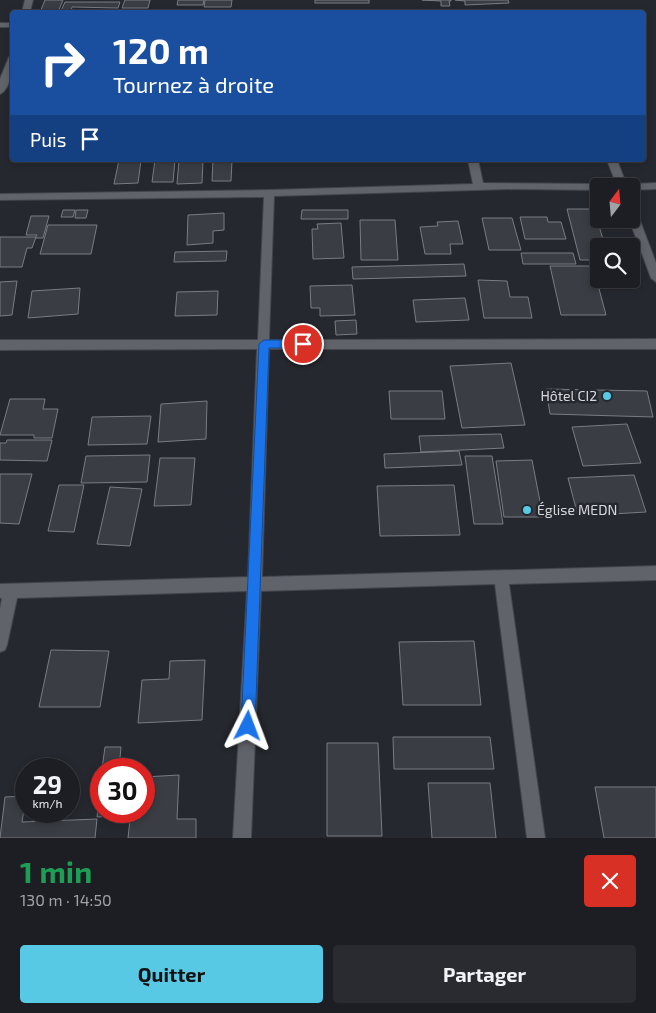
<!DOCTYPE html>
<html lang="fr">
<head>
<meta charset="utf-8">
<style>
  :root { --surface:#1c1e23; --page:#292b30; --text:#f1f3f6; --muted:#a0a2a6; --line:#3a3c41; --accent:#58c9e4 }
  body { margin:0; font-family:"Exo 2",sans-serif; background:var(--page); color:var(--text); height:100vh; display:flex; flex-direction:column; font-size:19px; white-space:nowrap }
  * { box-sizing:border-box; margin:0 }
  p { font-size:16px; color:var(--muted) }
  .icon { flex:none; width:28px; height:28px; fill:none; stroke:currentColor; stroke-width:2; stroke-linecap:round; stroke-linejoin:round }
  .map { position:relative; height:838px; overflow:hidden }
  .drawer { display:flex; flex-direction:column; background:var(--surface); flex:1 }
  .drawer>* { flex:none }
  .hud { position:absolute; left:10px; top:10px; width:636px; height:152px; border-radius:5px; box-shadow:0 2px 8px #0003,0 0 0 1px var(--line); background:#1a4fa0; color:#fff; overflow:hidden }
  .needle { width:32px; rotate:16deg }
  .controls { position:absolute; left:590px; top:178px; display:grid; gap:10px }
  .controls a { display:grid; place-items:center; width:50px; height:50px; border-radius:5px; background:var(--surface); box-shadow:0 2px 8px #0003,0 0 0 1px var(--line); font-size:25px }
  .speed { position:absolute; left:15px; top:758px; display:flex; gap:10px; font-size:25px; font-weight:700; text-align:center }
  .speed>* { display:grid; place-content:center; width:65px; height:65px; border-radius:50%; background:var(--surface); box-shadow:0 2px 8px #0003,0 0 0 1px var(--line); line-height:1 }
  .speed small { font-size:12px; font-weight:400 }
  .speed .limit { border:8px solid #d22; background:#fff; color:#111 }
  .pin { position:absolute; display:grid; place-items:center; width:42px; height:42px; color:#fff; margin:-21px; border:2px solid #fff; border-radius:50%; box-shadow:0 1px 5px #0007 }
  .me { position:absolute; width:55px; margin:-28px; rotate:3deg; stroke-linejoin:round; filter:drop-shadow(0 0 4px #0008) }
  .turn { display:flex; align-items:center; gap:18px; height:105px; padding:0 20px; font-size:22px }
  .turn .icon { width:65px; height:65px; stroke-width:2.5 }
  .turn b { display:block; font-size:35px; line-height:42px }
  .then { display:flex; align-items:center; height:48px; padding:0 20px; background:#0003; gap:10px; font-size:19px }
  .round { display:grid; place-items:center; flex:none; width:52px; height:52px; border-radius:5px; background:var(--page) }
  .overview { display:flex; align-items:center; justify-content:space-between; height:85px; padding:0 20px }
  h1 { font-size:30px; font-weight:700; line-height:38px; color:#1e9e55 }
  .button { display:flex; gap:10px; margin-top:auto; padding:10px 20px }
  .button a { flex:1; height:58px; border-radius:5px; background:var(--accent); color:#111; font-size:20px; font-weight:700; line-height:58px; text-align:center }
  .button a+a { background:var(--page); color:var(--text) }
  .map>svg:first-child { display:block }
</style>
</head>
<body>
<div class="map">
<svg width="656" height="838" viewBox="0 0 656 838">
  <rect width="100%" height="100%" fill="#26282f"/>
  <g fill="#3a3d43" stroke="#797c83">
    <path d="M45,0H63L58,12H40Z"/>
    <path d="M125,0H150L148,8H122Z"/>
    <path d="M178,0H204L203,5H177Z"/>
    <path d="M205,0H232L231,7H204Z"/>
    <rect x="315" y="0" width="54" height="3"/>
    <path d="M422,0H451V1H449L450,6H441V1Z"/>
    <path d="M455,0H508L509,3L465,5V1Z"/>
    <path d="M65,2H120L118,8L72,7L71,11H61Z"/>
    <path d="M119,160H141L138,183L114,184Z"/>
    <path d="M155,160H175L173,182H152Z"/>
    <path d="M179,160H203L202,183L177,184Z"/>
    <path d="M213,160H232L231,181H212Z"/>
    <path d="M567,209H594L605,246H599V260H580Z"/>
    <path d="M63,210H75L73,217H61Z"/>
    <path d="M76,210H88L86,218H75Z"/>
    <path d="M302,210H348V219H301Z"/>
    <path d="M224,213V230L213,231V243L187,245L188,215Z"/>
    <path d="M31,216H49L43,238H35L37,235H26Z"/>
    <path d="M520,217H547L548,222H561L566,239H525Z"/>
    <path d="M482,218H512L521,250H489Z"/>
    <path d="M360,220H395L398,260H361Z"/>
    <path d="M458,221L463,244H450L451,254H425L420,227L438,226L437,222Z"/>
    <path d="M341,223L344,258L313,259L312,229H318L317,224Z"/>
    <path d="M48,225H97L91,254H40Z"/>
    <path d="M0,237H36L32,248H27L22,267H0Z"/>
    <path d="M227,251L226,261L174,262L175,252Z"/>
    <path d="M521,253H573L576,264H523Z"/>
    <path d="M464,264L466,276L353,279L352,267Z"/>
    <path d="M550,266H593L606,315H561Z"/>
    <path d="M478,280L507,281L510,297H528L532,318H484Z"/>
    <path d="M17,281L12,315L0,316V282Z"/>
    <path d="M352,285L355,315L320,316V308H311L310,286Z"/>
    <path d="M80,288L78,314L28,318L32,291Z"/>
    <path d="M218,291L217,315L175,316L177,292Z"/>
    <path d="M465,298L469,320L416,322L413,300Z"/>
    <path d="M356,320L357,334L336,335L335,321Z"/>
    <path d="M511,363L525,425L462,428L450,366Z"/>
    <path d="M546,389L647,391L653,417L550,414Z"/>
    <path d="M389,391H442L445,419H391Z"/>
    <path d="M10,399H45L43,409H58L52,438H34V435H0Z"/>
    <path d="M207,401L206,439L158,442L161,404Z"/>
    <path d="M151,416L147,444L88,445L92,417Z"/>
    <path d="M627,424L641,463L583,466L572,427Z"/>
    <path d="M501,434L504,448L421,452L419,436Z"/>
    <path d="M7,440H52L47,461L0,460V443H6Z"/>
    <path d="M459,451L462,465L385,468L384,454Z"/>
    <path d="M150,455L147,482L81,483L86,456Z"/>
    <path d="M465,456H492L503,524H474Z"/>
    <path d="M160,458H195L191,505L154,506Z"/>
    <path d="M532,460L543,517H504L496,461Z"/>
    <path d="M0,474H32L19,524L0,523Z"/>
    <path d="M634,475L646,512L578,516L568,478Z"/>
    <path d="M59,485H84L74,532L48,531Z"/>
    <path d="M454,485L460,535L380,536L377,486Z"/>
    <path d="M110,487L142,489L130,546L97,544Z"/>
    <path d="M474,641L481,705H403L399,642Z"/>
    <path d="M51,650L109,651L100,707H39Z"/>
    <path d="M205,660L202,720L138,723L142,680L169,679L170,661Z"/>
    <path d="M393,737H490L494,769H394Z"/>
    <path d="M327,743H378L382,836H327Z"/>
    <path d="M105,747H121L119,769H102Z"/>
    <path d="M179,775L177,819H196V838H128L131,811H144V777Z"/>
    <path d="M101,779V811H115V816L97,817Z"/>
    <path d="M428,783H490L496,838H432Z"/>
    <path d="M595,787H656V838H604Z"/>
    <path d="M26,796L22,822L97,819L95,838H0L5,797Z"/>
  </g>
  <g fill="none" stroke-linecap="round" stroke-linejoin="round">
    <defs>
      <g id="street">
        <path d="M25,0H33L30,12H22Z"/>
        <rect x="0" y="23" width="12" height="4"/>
        <path d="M9,57H12C12,67 11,89 0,94V79Z"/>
        <path d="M468,160H478L483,183L599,184L604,186H599V190L514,189L274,196L269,340L656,339V349H269L262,577L656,566V580L509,584L545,838H527L495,584L261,591L251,838H233L247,591L17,598L7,645L5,650L0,652V609L2,598H0V584L248,577L257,349L0,350V340H258L264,197L0,200V194L269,190L473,184Z"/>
        <path d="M607,160H617L627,186L631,184L656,183V189L631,190V186H617Z"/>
        <path d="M631,207L636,210L656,263V282L651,278L629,219H631Z"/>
      </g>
    </defs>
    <use href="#street" stroke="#43454a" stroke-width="2"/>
    <use href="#street" fill="#61636a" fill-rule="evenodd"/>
  </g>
  <path fill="#1a73e8" stroke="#114b97" d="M264,340H303L308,344L303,348H269L255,726L253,731L248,733L243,731L241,726L259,344Z"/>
  <g fill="#58c9e4" stroke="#26282f" stroke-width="2">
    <circle cx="607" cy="396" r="5"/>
    <circle cx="527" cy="510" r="5"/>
  </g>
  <g text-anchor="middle" stroke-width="5" stroke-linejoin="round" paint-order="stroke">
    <g font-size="14" fill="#d8d9dd" stroke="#26282f" text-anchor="end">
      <text x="597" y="401">Hôtel CI2</text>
      <text x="537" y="515" text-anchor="start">Église MEDN</text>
    </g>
  </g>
</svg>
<div class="controls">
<a><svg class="needle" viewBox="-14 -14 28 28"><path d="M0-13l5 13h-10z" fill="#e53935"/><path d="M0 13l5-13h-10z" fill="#a0a2a6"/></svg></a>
<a><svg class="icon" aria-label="search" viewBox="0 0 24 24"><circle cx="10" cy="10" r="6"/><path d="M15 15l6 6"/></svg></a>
</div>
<div class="speed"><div>29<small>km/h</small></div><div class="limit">30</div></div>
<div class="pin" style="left:303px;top:344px;background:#d93025"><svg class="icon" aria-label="arrive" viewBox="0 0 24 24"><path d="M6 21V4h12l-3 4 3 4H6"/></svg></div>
<svg class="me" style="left:248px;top:726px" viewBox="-20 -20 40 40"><path d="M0-17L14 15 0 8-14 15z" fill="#1a73e8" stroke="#fff" stroke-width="4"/></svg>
<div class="hud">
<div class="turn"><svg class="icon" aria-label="right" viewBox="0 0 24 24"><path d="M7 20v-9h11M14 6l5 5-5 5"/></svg><div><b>120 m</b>Tournez à droite</div></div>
<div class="then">Puis<svg class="icon" aria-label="arrive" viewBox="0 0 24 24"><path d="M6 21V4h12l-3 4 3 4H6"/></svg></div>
</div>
</div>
<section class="drawer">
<div class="overview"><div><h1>1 min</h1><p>130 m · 14:50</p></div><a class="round" style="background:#d93025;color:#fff"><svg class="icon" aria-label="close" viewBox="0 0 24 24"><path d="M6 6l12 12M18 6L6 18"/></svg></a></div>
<div class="button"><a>Quitter</a><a>Partager</a></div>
</section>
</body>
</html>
